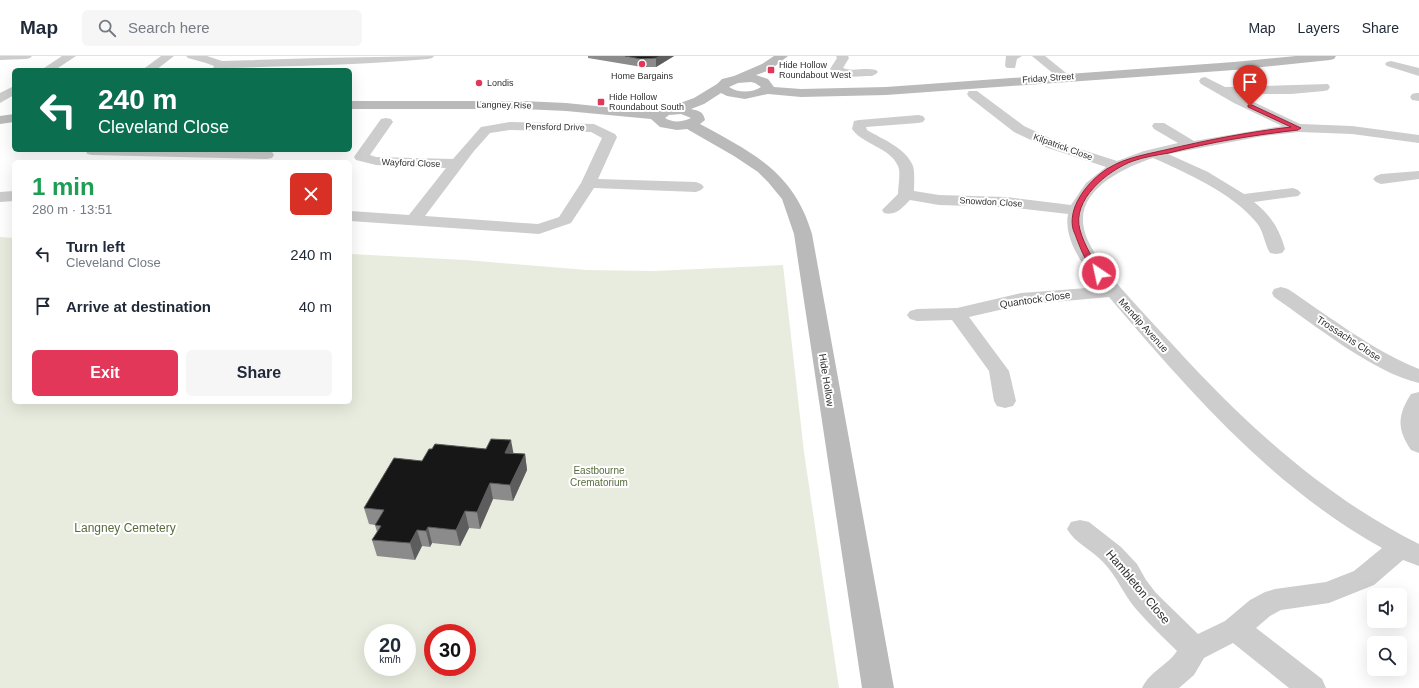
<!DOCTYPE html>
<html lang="en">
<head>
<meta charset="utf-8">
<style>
  :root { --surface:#fff; --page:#f6f6f7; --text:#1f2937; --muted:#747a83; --line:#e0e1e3; --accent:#e23758 }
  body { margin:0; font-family:Helvetica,sans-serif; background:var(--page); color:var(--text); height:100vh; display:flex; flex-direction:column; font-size:15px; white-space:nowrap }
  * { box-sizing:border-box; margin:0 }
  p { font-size:13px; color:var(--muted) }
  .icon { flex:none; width:22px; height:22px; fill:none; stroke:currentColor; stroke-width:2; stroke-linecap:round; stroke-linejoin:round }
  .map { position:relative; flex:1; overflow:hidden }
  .side { position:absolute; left:12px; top:104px; width:340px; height:244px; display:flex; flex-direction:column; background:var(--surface); border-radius:6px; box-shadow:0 4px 16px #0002 }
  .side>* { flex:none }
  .guide { position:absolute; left:12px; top:12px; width:340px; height:84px; border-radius:6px; box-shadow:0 4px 16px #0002; background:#0b6e4f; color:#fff; overflow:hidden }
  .tools { position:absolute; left:1367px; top:532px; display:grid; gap:8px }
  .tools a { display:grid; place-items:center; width:40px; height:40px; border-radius:6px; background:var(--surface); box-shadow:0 4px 16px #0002; font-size:20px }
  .speed { position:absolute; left:364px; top:568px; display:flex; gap:8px; font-size:20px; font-weight:700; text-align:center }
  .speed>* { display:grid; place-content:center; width:52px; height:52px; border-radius:50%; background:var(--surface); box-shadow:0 4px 16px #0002; line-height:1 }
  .speed small { font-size:10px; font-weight:400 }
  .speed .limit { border:6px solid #d22; background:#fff; color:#111 }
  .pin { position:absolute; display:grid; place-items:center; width:34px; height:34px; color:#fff; margin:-41px -17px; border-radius:50% 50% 50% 0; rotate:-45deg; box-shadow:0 0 4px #0007 }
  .pin .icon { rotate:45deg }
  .me { position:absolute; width:44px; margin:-22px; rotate:326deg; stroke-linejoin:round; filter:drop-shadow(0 0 3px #0008) }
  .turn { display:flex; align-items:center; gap:14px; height:84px; padding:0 20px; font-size:18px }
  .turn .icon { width:52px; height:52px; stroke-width:2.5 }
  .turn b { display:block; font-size:28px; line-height:34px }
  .round { display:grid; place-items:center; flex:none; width:42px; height:42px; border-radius:6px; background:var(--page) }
  .headline { display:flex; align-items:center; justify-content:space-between; height:68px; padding:0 20px }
  h1 { font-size:24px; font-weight:700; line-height:30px; color:#1e9e55 }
  .button { display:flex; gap:8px; margin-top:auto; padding:8px 20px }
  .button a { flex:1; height:46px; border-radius:6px; background:var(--accent); color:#fff; font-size:16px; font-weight:700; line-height:46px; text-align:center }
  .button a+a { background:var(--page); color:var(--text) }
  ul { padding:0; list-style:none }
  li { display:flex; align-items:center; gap:12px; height:52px; padding:0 20px }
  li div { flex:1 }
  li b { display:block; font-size:15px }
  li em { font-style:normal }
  header { display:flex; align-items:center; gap:24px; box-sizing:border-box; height:56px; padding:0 20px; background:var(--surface); border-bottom:1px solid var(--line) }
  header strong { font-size:19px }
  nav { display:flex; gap:22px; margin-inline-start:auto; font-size:14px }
  .search { width:280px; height:36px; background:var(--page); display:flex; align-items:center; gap:10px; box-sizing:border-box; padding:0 14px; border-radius:6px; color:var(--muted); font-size:15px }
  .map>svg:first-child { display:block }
</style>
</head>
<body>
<header>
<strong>Map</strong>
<div class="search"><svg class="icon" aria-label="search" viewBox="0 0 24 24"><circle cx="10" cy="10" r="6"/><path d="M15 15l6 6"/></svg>Search here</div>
<nav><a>Map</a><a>Layers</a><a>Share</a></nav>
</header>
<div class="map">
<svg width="1419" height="632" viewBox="0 0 1419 632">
  <rect width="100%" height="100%" fill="#fff"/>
  <path fill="#e8ecde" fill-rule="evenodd" d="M0,181L14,182V346H350V198L466,204L587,214L654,215L783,209L804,396L839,632H0ZM373,577H407V611H373ZM433,577H467V611H433Z"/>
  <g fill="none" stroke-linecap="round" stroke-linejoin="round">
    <g fill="#cdcdcd" fill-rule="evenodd">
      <path d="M0,0H32L30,2L26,3L0,4Z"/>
      <path d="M62,0H76L55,14H41Z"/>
      <path d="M161,0H174L156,14H142Z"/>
      <path d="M186,0H207L222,5L319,2L434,0L432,2L428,3C360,9 292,10 225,12L224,14H212L214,10L206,7L188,2Z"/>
      <path d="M836,0H848L849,2L843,12C853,16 865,11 876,14L878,16L876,18L872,20C859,20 839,24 830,13L837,2Z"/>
      <path d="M1006,0H1022L1017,3L1015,12H1007L1005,10Z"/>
      <path d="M1032,0H1045L1071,21L1069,24H1061Z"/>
      <path d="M1391,5L1419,12V20L1387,10L1385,8L1387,6Z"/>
      <path d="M1205,21L1225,31L1328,28L1330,31L1328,34L1324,35L1291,38H1237L1300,68L1352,70L1419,79V87L1352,78L1299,76L1263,80L1168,98L1208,116L1244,138L1293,132L1298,134L1301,137L1298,140L1254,146C1270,158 1280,174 1285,193L1282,197L1276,198L1270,197C1264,187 1264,175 1256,166C1232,137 1187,117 1153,102C1123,112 1075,134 1084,173C1087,187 1097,200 1104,212C1126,239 1150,264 1173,289C1245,368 1323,440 1419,488V510L1403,504L1374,529L1329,547L1281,554L1270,560L1256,572L1322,623L1326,632H1289L1233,587L1204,602L1194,619L1179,632H1142C1150,615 1167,610 1177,595C1163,581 1149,568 1136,553C1123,538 1117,520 1103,506C1092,494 1075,487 1067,473L1071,466L1080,464L1089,466L1121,491L1137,508L1146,524L1156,537L1198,578L1225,565L1250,544L1265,536L1275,533L1326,526L1354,515L1382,492C1272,431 1189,335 1109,241L1021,249L969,261L1009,315L1016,345L1013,350L1005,352L997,350L994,345L989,315L952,264L917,265L910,263L907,259L910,255L917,253L957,252L1021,237L1100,231C1085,212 1063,184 1068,158L1007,151L939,149L910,144C902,152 896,160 884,157L882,154L898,138C898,130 901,117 898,110C890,91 863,89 852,73L854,65L859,64L918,59L923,60L925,63L923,66L918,67L866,71L867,74C882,83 906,92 913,110C915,117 914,128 914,135L939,139L1007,141L1071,149L1086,127L1106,111L1048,92L1014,76L969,41L967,38L969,35H977L1024,70L1058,86L1117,105L1144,95L1178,87L1154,73L1152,70L1154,67H1164L1194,85L1282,70L1234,47L1201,28L1199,25L1201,22Z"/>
      <path d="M14,30V39L0,47V37Z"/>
      <path d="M1416,37H1419V45L1412,44L1410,41L1412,38Z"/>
      <path d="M386,62L391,63L393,66L370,99L376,101L453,103L481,71L510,66L594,68L615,78L617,81L598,123L696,126L701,128L704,131L701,134L696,136L594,132L571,167L539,178L350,165V155L409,159L446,112L376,109L356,104L354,101L356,98L381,63ZM510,74L591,76L602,82L581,127L559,161L538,168L425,160L474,95L490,77Z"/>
      <path d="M86,94L267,95L272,96L274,99L272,102L267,103L92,99L87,98Z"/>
      <path d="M1419,115V123L1381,128L1376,126L1373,123L1376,120L1381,118Z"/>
      <path d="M14,135V145L0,146V136Z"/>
      <path d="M1281,231L1288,233C1330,261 1372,294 1419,313V327C1372,316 1315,269 1274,241L1272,237L1274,233Z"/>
      <path d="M1419,336V397L1411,394C1397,373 1397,360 1411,338Z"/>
    </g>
    <g fill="#bababa" fill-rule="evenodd">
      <path d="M774,0H788L770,14L756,19L768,23L774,31L801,33L886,31L1234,6L1296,0H1336L1334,3L1330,4L1234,14L886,39L801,41L768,38L745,43L727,40L721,37L704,48L691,53C699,55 703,55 705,64L700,68C753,97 794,116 812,178L894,632H862L794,178L782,143L768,126L758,116L734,100L687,73L677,74L660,71L651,63L566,55L523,53H350V45H523L566,47L655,56L694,42L717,28L722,23L734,20L762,8ZM751,26L755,27L761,31C752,37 738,37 729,31L738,27ZM681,58L691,62C682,66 673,67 665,62L669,59Z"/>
      <path d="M14,58V66L0,68V60Z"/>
    </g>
  </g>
  <g fill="#8b8b8b">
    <path d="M588,0H674L656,11H642L588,2Z"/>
    <path d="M513,397L525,398L527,414L513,445L493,443L480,473L469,472L460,490L432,487L430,491L422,490L415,504L377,500L372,484L377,476L375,469L369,468L364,452L422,405Z"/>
  </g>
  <g fill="#5d5d5d">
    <path d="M660,0H674L656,11V2Z"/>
    <path d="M511,384L514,400L505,397Z"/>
    <path d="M525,398L527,414L513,445L510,429Z"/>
    <path d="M490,427L493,443L480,473L477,456Z"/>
    <path d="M465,455L469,472L460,490L456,474Z"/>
    <path d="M428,471L432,487L430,491L426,475Z"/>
    <path d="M417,474L422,490L415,504L410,487Z"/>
  </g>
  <g fill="#171717" stroke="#5d5d5d">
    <path d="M625,0H660L656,2L641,3Z"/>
    <path d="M491,383L511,384L505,397L525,398L510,429L490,427L477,456L465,455L456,474L428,471L426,475L417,474L410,487L372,484L381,470L375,469L384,454L364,452L394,402L422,405L429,393H432L435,388L486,393Z"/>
  </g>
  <path fill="#e23758" stroke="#932439" d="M1248,49H1252L1301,72L1298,74C1254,79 1211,86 1169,97C1157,99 1144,101 1133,105C1108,114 1071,144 1080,174C1084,189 1094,205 1103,217L1099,219C1089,216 1079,189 1075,178C1070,169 1072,156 1077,146C1082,136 1090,126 1100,118C1118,103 1143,99 1165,94C1207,84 1249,76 1291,71L1248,51Z"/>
  <g fill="#e23758" stroke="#fff" stroke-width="1.5">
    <circle cx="642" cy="8" r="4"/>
    <rect x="767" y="10" width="8" height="8" rx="2"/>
    <circle cx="479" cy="27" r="4"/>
    <rect x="597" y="42" width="8" height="8" rx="2"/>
  </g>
  <g text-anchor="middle" stroke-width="4" stroke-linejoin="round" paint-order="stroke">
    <g font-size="9" fill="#303030" stroke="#fff" text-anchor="start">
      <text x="779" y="12">Hide Hollow<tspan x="779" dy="10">Roundabout West</tspan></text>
      <text x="642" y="23" text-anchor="middle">Home Bargains</text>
      <text x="487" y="30">Londis</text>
      <text x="609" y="44">Hide Hollow<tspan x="609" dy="10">Roundabout South</tspan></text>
    </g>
    <g font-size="9" fill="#303030" stroke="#fff">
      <text transform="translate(1048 22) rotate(-4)" y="3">Friday Street</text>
      <text transform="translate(504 49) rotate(1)" y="3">Langney Rise</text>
      <text transform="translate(555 71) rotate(1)" y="3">Pensford Drive</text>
      <text transform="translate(1063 91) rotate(20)" y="3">Kilpatrick Close</text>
      <text transform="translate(411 107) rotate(2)" y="3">Wayford Close</text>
      <text transform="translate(991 146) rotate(3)" y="3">Snowdon Close</text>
    </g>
    <g font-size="10" fill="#303030" stroke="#fff">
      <text transform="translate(1035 243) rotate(-8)" y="4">Quantock Close</text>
      <text transform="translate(1144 269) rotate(48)" y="4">Mendip Avenue</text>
      <text transform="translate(1349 282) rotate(33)" y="4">Trossachs Close</text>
      <text transform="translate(827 324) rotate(81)" y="4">Hide Hollow</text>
    </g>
    <g font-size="10" fill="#586b3e" stroke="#fff">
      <text x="599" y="418">Eastbourne<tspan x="599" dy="12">Crematorium</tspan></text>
    </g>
    <g font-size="12" fill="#586b3e" stroke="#fff">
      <text x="125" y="476">Langney Cemetery</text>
    </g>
    <g font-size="12" fill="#303030" stroke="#fff">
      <text transform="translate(1138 531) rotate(50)" y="4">Hambleton Close</text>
    </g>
  </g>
</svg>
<div class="tools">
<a><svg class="icon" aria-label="sound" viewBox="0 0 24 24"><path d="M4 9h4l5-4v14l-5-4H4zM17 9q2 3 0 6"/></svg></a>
<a><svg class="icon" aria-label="search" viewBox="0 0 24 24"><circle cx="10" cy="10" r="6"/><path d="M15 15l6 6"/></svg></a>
</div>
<div class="speed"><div>20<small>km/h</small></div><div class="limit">30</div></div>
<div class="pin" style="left:1250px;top:50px;background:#d93025"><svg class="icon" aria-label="arrive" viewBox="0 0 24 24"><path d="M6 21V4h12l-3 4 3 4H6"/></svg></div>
<svg class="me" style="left:1099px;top:217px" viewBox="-20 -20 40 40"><circle r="17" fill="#e23758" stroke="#fff" stroke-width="3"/><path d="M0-11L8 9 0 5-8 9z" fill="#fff"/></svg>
<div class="guide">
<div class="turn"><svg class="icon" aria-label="left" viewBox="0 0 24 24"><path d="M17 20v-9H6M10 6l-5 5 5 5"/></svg><div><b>240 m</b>Cleveland Close</div></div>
</div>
<section class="side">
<div class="headline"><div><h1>1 min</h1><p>280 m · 13:51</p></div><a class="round" style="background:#d93025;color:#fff"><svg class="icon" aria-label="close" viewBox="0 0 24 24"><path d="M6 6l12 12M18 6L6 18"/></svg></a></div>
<ul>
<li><svg class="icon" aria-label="left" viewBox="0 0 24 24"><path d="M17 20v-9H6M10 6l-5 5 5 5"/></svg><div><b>Turn left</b><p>Cleveland Close</p></div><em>240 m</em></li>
<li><svg class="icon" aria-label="arrive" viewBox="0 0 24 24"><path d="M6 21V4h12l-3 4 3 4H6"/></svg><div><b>Arrive at destination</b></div><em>40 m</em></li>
</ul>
<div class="button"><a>Exit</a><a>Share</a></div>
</section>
</div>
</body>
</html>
